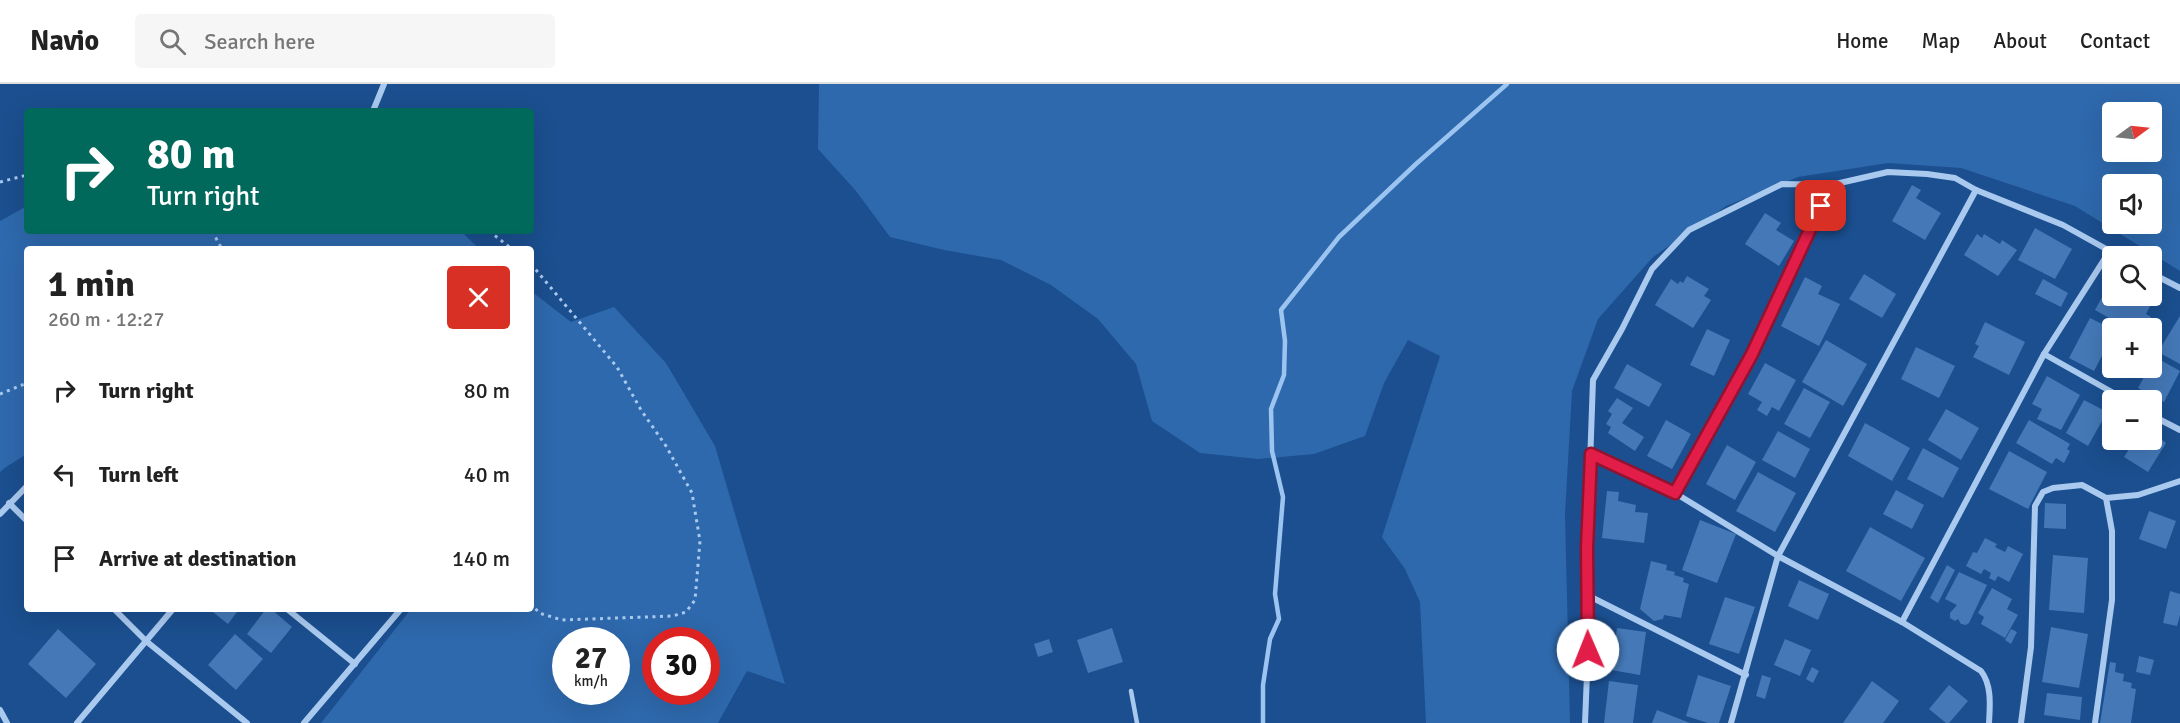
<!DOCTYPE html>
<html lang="en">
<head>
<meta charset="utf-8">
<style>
  :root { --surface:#fff; --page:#f6f6f6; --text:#222; --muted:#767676; --line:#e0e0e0 }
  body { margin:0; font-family:Signika,sans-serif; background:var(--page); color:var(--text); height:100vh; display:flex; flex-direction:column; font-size:22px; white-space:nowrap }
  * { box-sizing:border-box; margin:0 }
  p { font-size:20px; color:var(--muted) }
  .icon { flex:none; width:33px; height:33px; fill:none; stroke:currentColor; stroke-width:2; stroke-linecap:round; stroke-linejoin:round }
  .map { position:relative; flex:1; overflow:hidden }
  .panel { position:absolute; left:24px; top:162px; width:510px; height:366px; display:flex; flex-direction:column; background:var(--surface); border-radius:6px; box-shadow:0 6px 24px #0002 }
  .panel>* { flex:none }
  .top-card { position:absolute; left:24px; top:24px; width:510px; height:126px; border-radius:6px; box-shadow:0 6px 24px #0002; background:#00695c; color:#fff; overflow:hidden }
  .needle { width:39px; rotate:75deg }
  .buttons { position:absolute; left:2102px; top:18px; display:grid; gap:12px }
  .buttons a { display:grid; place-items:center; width:60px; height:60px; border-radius:6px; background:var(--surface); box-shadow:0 6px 24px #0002; font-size:30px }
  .speed { position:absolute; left:552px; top:543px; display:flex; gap:12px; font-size:30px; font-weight:700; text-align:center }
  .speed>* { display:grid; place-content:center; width:78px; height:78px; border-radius:50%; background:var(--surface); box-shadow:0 6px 24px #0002; line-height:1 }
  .speed small { font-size:15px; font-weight:400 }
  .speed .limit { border:9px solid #d22; background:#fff; color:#111 }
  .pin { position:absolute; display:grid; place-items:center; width:51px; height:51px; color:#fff; margin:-26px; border-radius:12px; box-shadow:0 3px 9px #0006 }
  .me { position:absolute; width:66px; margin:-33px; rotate:359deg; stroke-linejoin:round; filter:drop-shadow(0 0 4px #0008) }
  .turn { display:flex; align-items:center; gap:21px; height:126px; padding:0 24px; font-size:27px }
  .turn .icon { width:78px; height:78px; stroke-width:2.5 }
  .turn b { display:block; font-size:42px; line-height:51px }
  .round { display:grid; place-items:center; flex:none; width:63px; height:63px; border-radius:6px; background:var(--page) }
  .head { display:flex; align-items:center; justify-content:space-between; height:102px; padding:0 24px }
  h1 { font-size:36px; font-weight:700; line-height:45px }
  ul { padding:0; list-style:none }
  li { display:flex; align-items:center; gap:18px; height:84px; padding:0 24px }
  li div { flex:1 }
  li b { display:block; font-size:22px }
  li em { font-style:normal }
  header { display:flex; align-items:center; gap:36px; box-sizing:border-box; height:84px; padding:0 30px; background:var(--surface); border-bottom:2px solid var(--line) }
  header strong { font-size:28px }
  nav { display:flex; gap:33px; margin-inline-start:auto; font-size:21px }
  .search { width:420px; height:54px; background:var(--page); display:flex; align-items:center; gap:15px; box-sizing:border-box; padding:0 21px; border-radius:6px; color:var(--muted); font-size:22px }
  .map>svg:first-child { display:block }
</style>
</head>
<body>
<header>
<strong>Navio</strong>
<div class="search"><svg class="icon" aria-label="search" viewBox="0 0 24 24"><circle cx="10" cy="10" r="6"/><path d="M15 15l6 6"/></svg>Search here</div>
<nav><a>Home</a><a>Map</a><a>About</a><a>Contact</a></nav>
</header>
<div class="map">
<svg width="2180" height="639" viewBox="0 0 2180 639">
  <rect width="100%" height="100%" fill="#1b4f8f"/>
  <g fill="#2e69ad" fill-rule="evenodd">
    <path d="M819,0H2180V187L2075,122L1961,84L1888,79L1798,93L1726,122L1653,173L1598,235L1572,307L1565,430L1570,639H1426L1420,518L1405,485L1382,453L1440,272L1408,256L1384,299L1365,352L1314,370L1258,375L1200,369L1152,337L1136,280L1098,235L1051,201L1001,176L944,166L890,153L856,107L818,65ZM2112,28H2151V68H2112ZM2112,100H2151V140H2112Z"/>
    <path d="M27,122V147H461L479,165H27V370L6,383L0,388V137Z"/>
    <path d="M531,207L571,238L614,223L666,279L715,362L785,600L747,587L718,639H321L411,525H531ZM566,556H616V608H566ZM656,556H706V608H656Z"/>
  </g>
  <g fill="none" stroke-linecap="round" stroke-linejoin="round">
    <path stroke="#9cc4f0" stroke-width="4.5" d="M1263,639V601L1270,555L1279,535L1275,510L1283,413L1272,367L1271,325L1284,291L1285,257L1281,226L1339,153L1416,80L1507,0"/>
  </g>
  <g fill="#4478b7">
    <path d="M1912,101L1921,106L1916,114L1941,129L1925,156L1892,137Z"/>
    <path d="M1765,129L1781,139L1776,146L1794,157L1779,182L1745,160Z"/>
    <path d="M2035,144L2072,165L2055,195L2018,176Z"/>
    <path d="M1977,150L1982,154L1984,150L2000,160L2002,156L2017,166L1998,192L1964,171Z"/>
    <path d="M1864,190L1896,210L1882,234L1849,215Z"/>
    <path d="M1687,192L1709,205L1704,212L1711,216L1693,244L1655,221L1671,195L1678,200L1680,197L1683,199Z"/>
    <path d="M1805,193L1822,202L1818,210L1840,220L1819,262L1781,242Z"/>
    <path d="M2043,195L2068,209L2061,223L2035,210Z"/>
    <path d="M2112,195V212H2151V203L2158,207L2146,230L2151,233L2147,239L2144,237L2139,244H2127L2095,226Z"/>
    <path d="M2180,232V280L2158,268Z"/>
    <path d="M2090,234L2112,245V264L2107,262L2094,287L2069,274Z"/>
    <path d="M1985,238L2025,258L2009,291L1973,273L1979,262L1975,260Z"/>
    <path d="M1707,245L1730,256L1714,292L1690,281Z"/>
    <path d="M1826,256L1867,280L1843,322L1802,298Z"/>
    <path d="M1916,263L1955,282L1939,314L1901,295Z"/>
    <path d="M2157,274L2180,287L2164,318L2138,304L2149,284L2153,282Z"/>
    <path d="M2112,277V284H2131L2126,292L2109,283Z"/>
    <path d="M1765,279L1796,296L1779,327L1772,323L1767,332L1757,326L1762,318L1748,310Z"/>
    <path d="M1627,280L1662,300L1649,323L1614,304Z"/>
    <path d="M2047,292L2080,311L2061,346L2037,335L2042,325L2032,320Z"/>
    <path d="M1804,304L1830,318L1810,354L1784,340Z"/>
    <path d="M1617,314L1633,324L1622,339L1644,353L1635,367L1608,349L1611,343L1606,340L1612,330L1608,327Z"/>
    <path d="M2084,316L2107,328L2088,362L2066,349Z"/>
    <path d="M1946,325L1979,344L1961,376L1928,356Z"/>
    <path d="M1666,336L1691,350L1672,385L1647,372Z"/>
    <path d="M2029,336L2070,360L2067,365L2070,367L2064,379L2056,374L2052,380L2016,359Z"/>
    <path d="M1865,339L1910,364L1892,397L1848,372Z"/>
    <path d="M1778,347L1810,365L1795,394L1762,376Z"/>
    <path d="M2151,347L2166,359L2148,388L2124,373L2135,356H2151Z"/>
    <path d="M1727,361L1756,378L1735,416L1706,400Z"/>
    <path d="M1923,364L1959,384L1943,414L1907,395Z"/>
    <path d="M2009,367L2047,388L2028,425L1989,405Z"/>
    <path d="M1758,388L1796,409L1775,448L1736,427Z"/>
    <path d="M1896,406L1924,421L1912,445L1883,430Z"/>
    <path d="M1607,407L1619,408L1618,417L1636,421L1635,428L1648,429L1644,459L1602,454Z"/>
    <path d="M2045,419L2066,420V445L2044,444Z"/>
    <path d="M2149,427L2176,437L2166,465L2139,455Z"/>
    <path d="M1700,436L1736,450L1717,499L1682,486Z"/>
    <path d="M1870,443L1925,474L1901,517L1846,487Z"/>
    <path d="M1985,454L1997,460L1995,463L2005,468L2008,462L2023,470L2009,498L1998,492L1995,497L1989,494L1991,489L1984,485L1981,490L1966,482L1973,468L1977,469Z"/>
    <path d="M2053,471L2088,474L2084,529L2049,526Z"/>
    <path d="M1651,477L1667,481L1666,486L1675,488L1674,491L1684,494L1683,498L1689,500L1681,534L1664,531L1663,535L1654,537L1640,525Z"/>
    <path d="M1947,481L1955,486L1938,519L1930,514Z"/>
    <path d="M1959,488L1987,501L1969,539L1966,541L1961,540L1958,535L1955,537L1950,534V529L1957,521L1945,515Z"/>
    <path d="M1799,496L1829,510L1818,536L1788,522Z"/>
    <path d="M1992,504L2012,515L2007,525L2018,531L2005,554L1981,540L1984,533L1978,529Z"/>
    <path d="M2170,507L2180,510V531L2177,542L2163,539Z"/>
    <path d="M1725,513L1755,523L1739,570L1709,560Z"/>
    <path d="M209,525H239L228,540Z"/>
    <path d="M266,525H271L292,543L271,569L247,550Z"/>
    <path d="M2051,543L2088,550L2079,604L2042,598Z"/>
    <path d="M1112,544L1123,578L1088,589L1077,556Z"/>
    <path d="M1617,544L1646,548L1640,591L1611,586Z"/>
    <path d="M58,545L96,580L66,614L28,580Z"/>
    <path d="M2011,545L2017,548L2011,560L2005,556Z"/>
    <path d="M235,550L263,575L236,606L208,581Z"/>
    <path d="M1049,555L1053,568L1038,573L1034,560Z"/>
    <path d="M1785,555L1811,566L1800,592L1774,581Z"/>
    <path d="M2139,572L2154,576L2150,591L2136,588Z"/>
    <path d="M2110,578L2116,579L2115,588L2124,590L2123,597L2132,599L2131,604L2136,605L2131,639H2100Z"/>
    <path d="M1812,583L1819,587L1813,599L1806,595Z"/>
    <path d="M1698,591L1731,602L1719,639H1708L1686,632Z"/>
    <path d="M1762,591L1771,594L1765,615L1756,612Z"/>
    <path d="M1609,597L1638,601L1633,639H1604Z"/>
    <path d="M1872,597L1899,617L1883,639H1843Z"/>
    <path d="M1949,601L1968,617L1949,639H1946L1929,625Z"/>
    <path d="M2047,609L2082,613L2080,636L2044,631Z"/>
    <path d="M1657,626L1690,639H1652Z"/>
  </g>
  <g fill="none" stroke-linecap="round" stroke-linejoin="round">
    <g stroke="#a9c9ee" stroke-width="3" stroke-dasharray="3 4.5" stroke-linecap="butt">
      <path d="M0,98L27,91"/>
      <path d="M212,147L222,165"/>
      <path d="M489,147L512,165"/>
      <path d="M531,180L617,283L641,326L666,362L692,409L700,457L695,516L686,528L673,532L562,536L539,529L531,519"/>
      <path d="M0,310L27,299"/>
    </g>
    <path stroke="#a9c9ee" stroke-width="4.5" d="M1131,607L1137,639"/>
    <g stroke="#a9c9ee" stroke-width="6">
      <path d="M373,27L384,0"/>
      <path d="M2151,189L2180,204"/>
      <path d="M2044,270L2126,316"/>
      <path d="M2151,331L2180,346"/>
      <path d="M1591,370L1675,409L1778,472L1902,538L1981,587C1992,601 1990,622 1989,639"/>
      <path d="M1675,409L1752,270L1831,101"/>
      <path d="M2106,414L2138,411L2180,397"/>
      <path d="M9,419L27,437"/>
      <path d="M0,430L27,402"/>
      <path d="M1587,511L1746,591"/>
      <path d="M114,525L146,557L247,639"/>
      <path d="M287,525L355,580"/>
      <path d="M1902,538L2044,270L2109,168"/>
      <path d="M0,626L7,639"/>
      <path d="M77,639L173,525"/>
      <path d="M304,639L401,525"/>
      <path d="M1585,639L1588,566L1587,464L1593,296L1622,245L1652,185L1689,146L1782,100L1831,101L1888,88L1927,90L1955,94L1976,106L2063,141L2119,172"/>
      <path d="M1731,639L1778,472L1976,106"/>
      <path d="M2021,639L2031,563L2035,422L2043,408L2053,404L2082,401L2106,414L2112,447V516L2095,639"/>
    </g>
  </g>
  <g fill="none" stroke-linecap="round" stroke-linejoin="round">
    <defs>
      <path id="route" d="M1588,566L1587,464L1591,370L1675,409L1752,270L1821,122"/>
    </defs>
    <use href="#route" stroke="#92132f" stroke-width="15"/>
    <use href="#route" stroke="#e11d48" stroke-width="10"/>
  </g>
</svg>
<div class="buttons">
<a><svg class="needle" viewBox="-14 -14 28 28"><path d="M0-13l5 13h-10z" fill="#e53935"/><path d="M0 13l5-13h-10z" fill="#767676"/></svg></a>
<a><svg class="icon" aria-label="sound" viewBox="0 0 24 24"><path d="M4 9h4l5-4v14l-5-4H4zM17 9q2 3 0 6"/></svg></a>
<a><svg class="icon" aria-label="search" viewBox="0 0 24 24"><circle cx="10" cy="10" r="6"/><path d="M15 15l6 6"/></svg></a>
<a>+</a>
<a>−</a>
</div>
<div class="speed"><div>27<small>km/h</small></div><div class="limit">30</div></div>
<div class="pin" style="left:1821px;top:122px;background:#d93025"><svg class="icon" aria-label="arrive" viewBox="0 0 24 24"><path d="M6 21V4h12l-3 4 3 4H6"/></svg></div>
<svg class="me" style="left:1588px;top:566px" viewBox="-20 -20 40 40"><circle r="19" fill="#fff"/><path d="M0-13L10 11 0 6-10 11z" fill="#e11d48"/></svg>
<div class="top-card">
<div class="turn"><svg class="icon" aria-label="right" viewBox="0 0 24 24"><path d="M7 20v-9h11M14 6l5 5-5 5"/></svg><div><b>80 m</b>Turn right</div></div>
</div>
<section class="panel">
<div class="head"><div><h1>1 min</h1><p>260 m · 12:27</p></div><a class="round" style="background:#d93025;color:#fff"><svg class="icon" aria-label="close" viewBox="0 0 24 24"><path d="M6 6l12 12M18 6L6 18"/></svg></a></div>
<ul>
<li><svg class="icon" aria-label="right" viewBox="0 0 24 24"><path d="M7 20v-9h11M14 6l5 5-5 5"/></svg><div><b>Turn right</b></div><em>80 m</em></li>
<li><svg class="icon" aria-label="left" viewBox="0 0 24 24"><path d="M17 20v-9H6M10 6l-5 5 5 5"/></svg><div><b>Turn left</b></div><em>40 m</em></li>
<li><svg class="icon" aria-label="arrive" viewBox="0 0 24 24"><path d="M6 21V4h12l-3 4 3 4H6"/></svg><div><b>Arrive at destination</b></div><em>140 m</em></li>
</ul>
</section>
</div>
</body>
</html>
